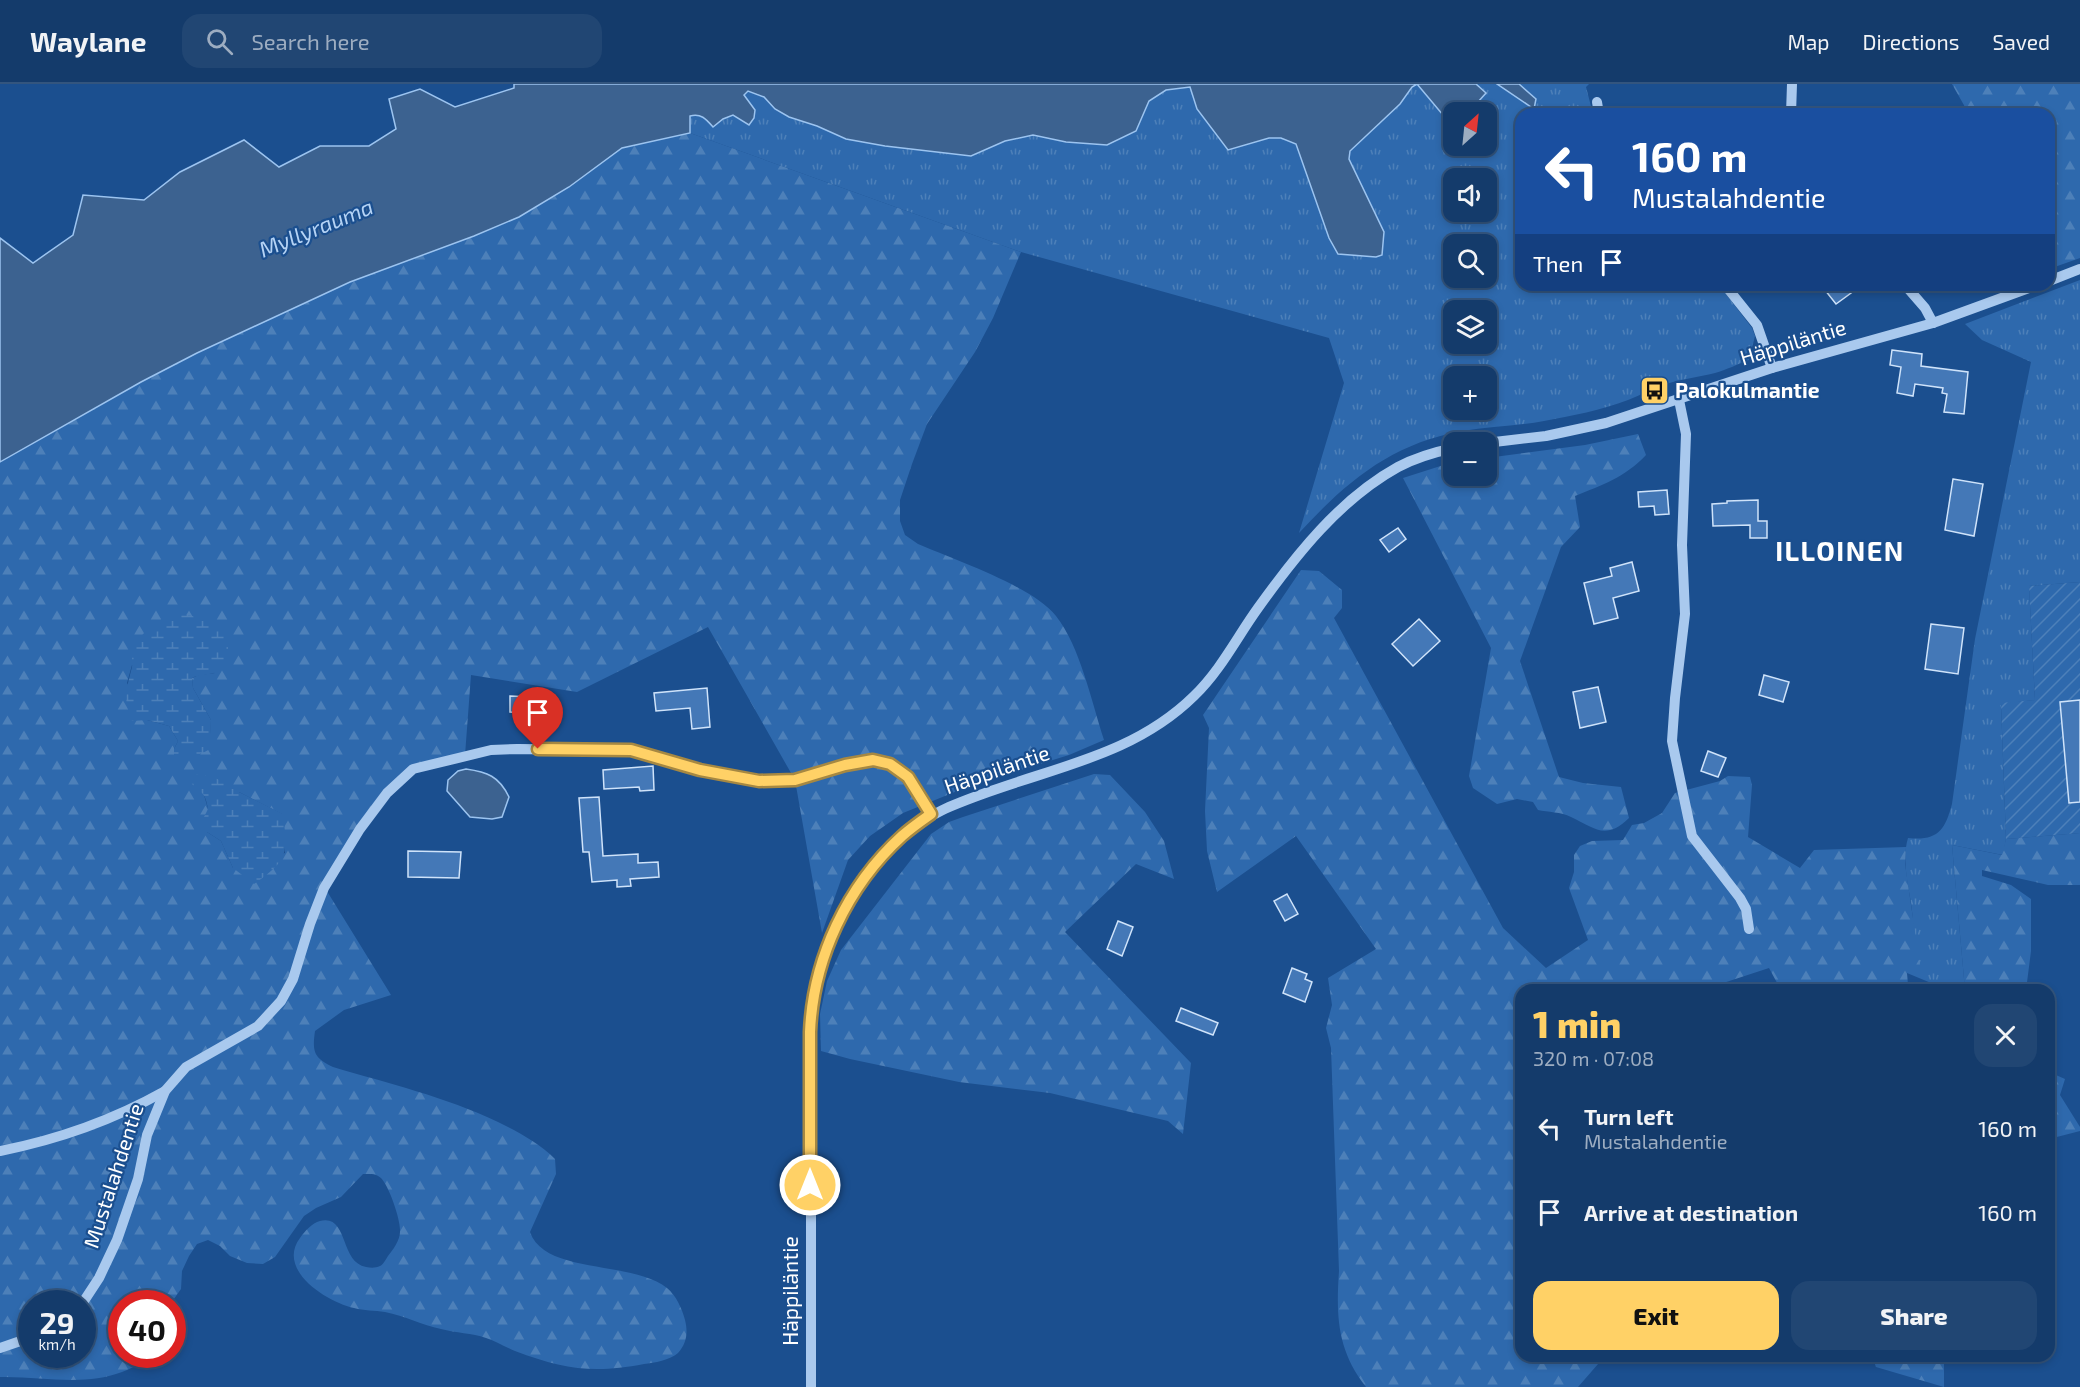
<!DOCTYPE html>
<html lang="en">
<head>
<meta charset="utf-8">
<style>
  :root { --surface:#143b6b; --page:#214673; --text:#f1f3f6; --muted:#9dadc1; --line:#33557e; --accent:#ffd166 }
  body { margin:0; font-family:"Exo 2",sans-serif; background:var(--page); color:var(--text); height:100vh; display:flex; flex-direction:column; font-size:22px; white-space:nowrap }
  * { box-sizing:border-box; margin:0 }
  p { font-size:20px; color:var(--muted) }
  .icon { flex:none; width:33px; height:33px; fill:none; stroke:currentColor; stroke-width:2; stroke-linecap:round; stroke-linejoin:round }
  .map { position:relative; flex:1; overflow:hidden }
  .drawer { position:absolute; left:1515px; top:900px; width:540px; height:378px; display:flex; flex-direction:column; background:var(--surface); border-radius:18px; box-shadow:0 3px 9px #0003,0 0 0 2px var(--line) }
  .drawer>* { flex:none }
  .guide { position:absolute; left:1515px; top:24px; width:540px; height:183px; border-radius:18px; box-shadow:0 3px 9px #0003,0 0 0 2px var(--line); background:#1a4fa0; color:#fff; overflow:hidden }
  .needle { width:39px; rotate:27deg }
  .fabs { position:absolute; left:1443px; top:18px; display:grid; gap:12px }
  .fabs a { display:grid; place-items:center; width:54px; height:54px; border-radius:12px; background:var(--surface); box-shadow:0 3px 9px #0003,0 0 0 2px var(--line); font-size:30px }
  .speed { position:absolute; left:18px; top:1206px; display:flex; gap:12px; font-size:30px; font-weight:700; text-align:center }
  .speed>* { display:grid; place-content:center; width:78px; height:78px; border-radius:50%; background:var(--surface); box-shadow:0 3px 9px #0003,0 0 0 2px var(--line); line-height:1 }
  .speed small { font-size:15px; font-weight:400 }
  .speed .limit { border:9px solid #d22; background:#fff; color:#111 }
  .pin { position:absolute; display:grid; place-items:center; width:51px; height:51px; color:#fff; margin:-62px -26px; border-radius:50% 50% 50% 0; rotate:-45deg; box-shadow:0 0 6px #0007 }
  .pin .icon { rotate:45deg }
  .me { position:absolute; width:66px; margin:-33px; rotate:0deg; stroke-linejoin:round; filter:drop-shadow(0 0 4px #0008) }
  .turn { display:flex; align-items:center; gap:21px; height:126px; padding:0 18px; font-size:27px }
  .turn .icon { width:78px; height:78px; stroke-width:2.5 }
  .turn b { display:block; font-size:42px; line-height:51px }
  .then { display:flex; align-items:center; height:57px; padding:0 18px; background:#0003; gap:12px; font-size:22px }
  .round { display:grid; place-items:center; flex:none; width:63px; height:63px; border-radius:18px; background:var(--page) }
  .headline { display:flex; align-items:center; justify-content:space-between; height:102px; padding:0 18px }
  h1 { font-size:36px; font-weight:800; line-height:45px; color:var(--accent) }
  .primary-button { display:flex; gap:12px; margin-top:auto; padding:12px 18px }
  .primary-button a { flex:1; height:69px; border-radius:18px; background:var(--accent); color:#111; font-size:24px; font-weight:800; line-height:69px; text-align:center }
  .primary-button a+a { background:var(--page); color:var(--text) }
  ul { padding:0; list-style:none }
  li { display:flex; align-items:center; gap:18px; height:84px; padding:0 18px }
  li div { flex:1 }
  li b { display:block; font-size:22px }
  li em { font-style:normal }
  header { display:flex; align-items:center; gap:36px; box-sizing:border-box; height:84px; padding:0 30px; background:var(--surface); border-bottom:2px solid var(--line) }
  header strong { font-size:28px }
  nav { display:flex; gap:33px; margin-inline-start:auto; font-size:21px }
  .search { width:420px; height:54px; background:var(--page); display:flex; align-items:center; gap:15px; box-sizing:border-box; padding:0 21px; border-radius:18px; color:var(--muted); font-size:22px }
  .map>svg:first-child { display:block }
</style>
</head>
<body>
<header>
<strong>Waylane</strong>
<div class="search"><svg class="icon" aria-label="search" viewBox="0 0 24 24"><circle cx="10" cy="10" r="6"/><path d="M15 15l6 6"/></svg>Search here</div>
<nav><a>Map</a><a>Directions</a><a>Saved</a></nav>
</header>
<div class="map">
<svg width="2080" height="1303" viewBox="0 0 2080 1303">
  <defs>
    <pattern id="grass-tufts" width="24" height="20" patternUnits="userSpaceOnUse" patternTransform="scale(1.5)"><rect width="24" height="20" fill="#2e69ad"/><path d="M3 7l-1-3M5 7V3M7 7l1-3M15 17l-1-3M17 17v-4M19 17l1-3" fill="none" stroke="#4d80b9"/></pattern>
    <pattern id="forest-firs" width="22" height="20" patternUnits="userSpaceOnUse" patternTransform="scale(1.5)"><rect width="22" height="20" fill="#2e69ad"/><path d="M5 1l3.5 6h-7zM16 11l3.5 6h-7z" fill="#4d80b9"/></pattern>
    <pattern id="wetland-marsh" width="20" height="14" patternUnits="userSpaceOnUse" patternTransform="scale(1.5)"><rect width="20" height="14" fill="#2e69ad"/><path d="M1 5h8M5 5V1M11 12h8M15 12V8" fill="none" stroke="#4d80b9"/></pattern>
    <pattern id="garden-furrows" width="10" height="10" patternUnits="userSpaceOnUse" patternTransform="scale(1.5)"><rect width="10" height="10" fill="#2e69ad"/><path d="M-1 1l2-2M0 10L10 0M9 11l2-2" fill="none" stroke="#4d80b9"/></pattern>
  </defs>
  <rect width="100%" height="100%" fill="#1b4f8f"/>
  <g fill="url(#grass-tufts)" fill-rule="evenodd">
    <path d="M1418,0L1443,31L1453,40L1454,62H1486V28H1469L1485,9L1476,0H1497L1533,24L1536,15L1519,0H1589L1586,3L1593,30H1521V201H1719L1752,244L1755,252L1749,276C1738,280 1726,286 1715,289C1698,293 1682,295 1666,300C1653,304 1641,311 1628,316C1602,326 1571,332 1544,337C1517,342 1489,342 1462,347C1391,360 1347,397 1299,449L1344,299L1329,254L1021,168L690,49V32C704,28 715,38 733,31L744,11L748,7L764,13L775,25L789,33L817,42L971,72L1005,57L1034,51L1066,58L1136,47L1149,17L1166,6L1190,3L1197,25L1228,66L1269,54H1281L1296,60L1329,154L1338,170L1384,148L1349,75L1350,67L1400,20L1412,3ZM1454,94H1486V128H1454ZM1454,160H1486V194H1454ZM1454,226H1486V260H1454ZM1454,292H1486V326H1454Z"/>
    <path d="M2080,196V498L2029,502L2035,616L2001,620L2006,755L2003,771L1952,761L1965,906H1948L1907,889C1909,873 1914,855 1913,838C1912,811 1900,781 1908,754C1937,757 1945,747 1952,720L1975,555L2031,278L1982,256L1965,240Z"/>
  </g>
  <g fill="url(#forest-firs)" fill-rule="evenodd">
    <path d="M1952,0H2080V174L2049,185V30H1969Z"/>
    <path d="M690,49L1021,168L993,234L975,268L927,340L912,380L900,416V437L905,451L918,460C955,476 1032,502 1056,532C1080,562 1092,619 1104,656L1069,671L972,701L903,729L870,752L848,776L822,849L795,696L708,543L577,608L471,591L465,671L413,685L387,709L325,804L391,911L344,926L315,947C312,968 314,974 333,983C390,1000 443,1012 498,1038C518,1048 539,1059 555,1075L556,1090L530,1148C545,1191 632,1176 667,1204C676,1211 682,1225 685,1236C688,1248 687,1259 678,1269C670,1276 654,1279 644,1280C593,1290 563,1285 515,1267C505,1263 496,1257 486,1254C472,1249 456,1249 441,1245C422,1241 405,1232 385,1228C375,1226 364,1227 354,1224C327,1218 276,1186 300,1154C305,1147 312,1139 320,1137C349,1130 339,1178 366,1183C371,1184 376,1184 380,1182C383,1181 386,1175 388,1172C393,1166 400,1156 400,1148C401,1136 389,1102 381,1094C376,1089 369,1090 363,1090L341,1113L316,1124L304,1132L275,1173L263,1180L247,1179L230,1172L220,1162L208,1156L197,1160L189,1172L182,1187L181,1205L171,1219L122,1220V1270L156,1271C145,1276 134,1284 122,1288C83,1303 41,1292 0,1293V378L141,298L197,269L350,198L474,152L519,133L569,103L622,64ZM132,581L215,589L199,591L192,594L193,604L211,636L209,665H174L178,657L169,642L147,636L127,599ZM239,708L282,730L285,769L233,784L221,757L207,748L208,725L204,711ZM32,1220H82V1270H32Z"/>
    <path d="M1638,350L1646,371C1624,394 1602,401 1575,412L1580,443L1561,463L1520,577L1559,693L1583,699L1621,703L1629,734C1605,757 1595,744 1571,733C1561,728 1548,728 1538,726L1533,718L1517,715L1497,720L1473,704L1469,692L1491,564L1403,394L1453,378L1454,392H1486L1487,374L1585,361Z"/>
    <path d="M1301,486L1319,487L1342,506V524L1334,534L1503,844L1546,884L1588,856L1569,804L1574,788V771L1580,762L1592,757L1623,756L1632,741L1644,739L1662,729L1675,709L1720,697L1728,692L1750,693L1752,701L1748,753L1800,784L1814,766L1906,763L1905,780L1920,882L1907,889L1908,901L1916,906H1781L1769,884L1714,902V906H1521V1272H1605L1578,1303H1366C1337,1266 1336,1232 1339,1187L1331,964L1326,944L1332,921L1328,894L1376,865L1296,752L1217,808L1207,767L1205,727L1209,644L1203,631Z"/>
    <path d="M1094,690L1110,691L1145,728L1164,757L1174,795L1136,780L1065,848L1191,979L1183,1050L1168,1037L1050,1009L959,998L850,975L821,967L820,930L827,897L841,866L931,750L949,738L963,733Z"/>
    <path d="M2080,749V801H2048L1982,786V792L2011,801L2031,815V867L2026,906H1965L1952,761L2002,771L2006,755Z"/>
    <path d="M2049,988L2065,995L2060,1011L2080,1043V1047L2049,1055Z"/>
    <path d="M1872,1272H1944V1303L1876,1283Z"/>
  </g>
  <g fill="url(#wetland-marsh)">
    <path d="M171,529L192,532L225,544C229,559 232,579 215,588C208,592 199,590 192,594L193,604L211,636L210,665C199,672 187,674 174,672V665L178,657L169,642L147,636L132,637C123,613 126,607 132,583C133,577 131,569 133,564C141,548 157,538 171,529Z"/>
    <path d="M191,690L214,693L239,708L283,730C288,771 288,776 254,800L233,784L221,757L207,748L204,733L208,725C207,720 206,714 203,710C196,703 189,702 191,690Z"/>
  </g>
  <path fill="url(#garden-furrows)" d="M2080,498V749L2006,755L2001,619L2035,616L2029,502Z"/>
  <g fill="#3c6290" stroke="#9cc4f0" stroke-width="1.5">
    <path d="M514,0H1476L1486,9L1469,28H1454L1453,40L1443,31L1417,0L1412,3L1400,20L1350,67L1349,75L1384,148L1382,171L1376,173L1338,170L1329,154L1296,60L1281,54H1269L1228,66L1197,25L1190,3L1166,6L1149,17L1136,47L1107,61L1066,58L1033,51L1005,57L971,72L885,62L846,55L817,42L789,33L775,25L764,13L748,7L744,11L755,26L754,34L749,41L733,31L723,35L713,43C706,35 701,29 690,32V49L622,64L569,103L519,133L474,152L350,198L197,269L141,298L0,378V154L33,179L73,151L83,111L144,116L180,88L244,56L279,83L320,62H369L396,45L389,15L420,5L455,23L514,4Z"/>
    <path d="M1497,0H1519L1536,15L1534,25Z"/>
    <path d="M466,685C487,688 499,692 509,713L502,733L492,735L470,733L447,707L448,696L458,687Z"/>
  </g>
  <g fill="#4478b7" stroke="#cfe3fa" stroke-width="1.5">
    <path d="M1821,201H1862L1836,220Z"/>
    <path d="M1892,266L1922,270L1921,282L1968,288L1964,330L1944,328L1947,310L1942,309L1943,304L1915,300L1913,312L1897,309L1901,283L1890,281Z"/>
    <path d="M1953,395L1983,400L1974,452L1945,446Z"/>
    <path d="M1667,406L1669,430L1655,431L1654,422L1639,423L1638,408Z"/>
    <path d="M1758,416V437H1767V454H1750V441L1713,442L1712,420L1727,419V417Z"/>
    <path d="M1398,444L1406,455L1389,468L1380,456Z"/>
    <path d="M1632,478L1639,507L1613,514L1618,534L1594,540L1584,499L1612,492L1610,484Z"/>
    <path d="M1419,535L1440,557L1413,582L1392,560Z"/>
    <path d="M1931,540L1964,544L1958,590L1925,585Z"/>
    <path d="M1764,591L1789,598L1783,618L1759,611Z"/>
    <path d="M1598,603L1606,638L1580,644L1573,608Z"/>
    <path d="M707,604L710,643L692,645L690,624L656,627L654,609Z"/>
    <path d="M510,612L530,613L529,629L510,628Z"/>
    <path d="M2080,616V718L2069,719L2060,618Z"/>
    <path d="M1708,667L1726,674L1718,693L1701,687Z"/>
    <path d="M653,682L654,706L640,707L639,703L604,705L603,686Z"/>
    <path d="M599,713L603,772L638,770V779L658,778L659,793L630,795L631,802L617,803V796L592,798L589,768H583L579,714Z"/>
    <path d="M408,767L461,768L459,794L408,793Z"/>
    <path d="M1287,810L1298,830L1285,837L1274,817Z"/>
    <path d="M1118,837L1133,843L1122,872L1107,865Z"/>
    <path d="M1292,884L1307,890L1305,895L1312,898L1305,918L1283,909Z"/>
    <path d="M1181,924L1218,939L1213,951L1176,937Z"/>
  </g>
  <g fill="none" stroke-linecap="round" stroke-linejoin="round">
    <g stroke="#a9c9ee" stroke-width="10">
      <path d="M1597,18L1599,30"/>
      <path d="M1791,30L1792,0"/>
      <path d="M2049,197L2080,185"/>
      <path d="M1725,201L1757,241L1772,284"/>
      <path d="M1905,201L1925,224L1933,239"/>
      <path d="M1679,316L1686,350L1682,461L1685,530L1675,614L1672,657L1692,752L1740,814L1746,825L1749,845"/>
      <path d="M1486,359L1546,352L1606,339L1772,284L1933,239L2037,201"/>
      <path d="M0,1067C56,1056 115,1035 165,1007"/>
      <path d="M82,1220L99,1194L117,1156L138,1095L147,1051L165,1007L186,983L258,942L281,917L293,895L310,840L324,804L360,745L387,709L413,685L491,666L517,665L631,666L700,686L759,697L795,696L845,681L872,676L890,680L908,693L931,730"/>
      <path d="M0,1264L32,1253"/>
      <path d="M811,1303V929C822,867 839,823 881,775C888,767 895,758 903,752C930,728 958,719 991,707C1064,681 1137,668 1194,612C1221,586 1237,553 1258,524C1296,471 1340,415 1398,383C1415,374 1435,368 1454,364"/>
    </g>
  </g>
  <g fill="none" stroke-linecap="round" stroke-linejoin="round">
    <defs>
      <path id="route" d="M538,665L631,666L700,686L759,697L795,696L845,681L873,676L890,680L908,693L931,730C921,737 911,744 902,752C847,802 813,875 810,948V1101"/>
    </defs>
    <use href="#route" stroke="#a68842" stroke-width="15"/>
    <use href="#route" stroke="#ffd166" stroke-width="10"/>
  </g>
  <defs>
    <symbol id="bus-square" viewBox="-11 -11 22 22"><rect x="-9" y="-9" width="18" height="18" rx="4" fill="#ffd166" stroke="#1b4f8f"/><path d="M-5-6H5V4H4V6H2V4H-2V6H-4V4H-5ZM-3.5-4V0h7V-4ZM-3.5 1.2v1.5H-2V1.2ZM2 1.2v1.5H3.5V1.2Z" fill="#111"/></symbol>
  </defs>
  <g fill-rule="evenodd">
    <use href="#bus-square" x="1638" y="290" width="33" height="33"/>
  </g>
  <g text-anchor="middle" stroke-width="4.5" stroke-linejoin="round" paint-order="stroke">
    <g font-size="21" fill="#fff" stroke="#1b4f8f">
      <text transform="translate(1793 259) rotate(-17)" y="7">Häppiläntie</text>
      <text transform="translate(997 686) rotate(-19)" y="7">Häppiläntie</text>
      <text transform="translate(114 1092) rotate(-72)" y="7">Mustalahdentie</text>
      <text transform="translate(791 1207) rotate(-90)" y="7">Häppiläntie</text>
    </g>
    <g font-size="21" font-weight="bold" fill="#fff" stroke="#1b4f8f" text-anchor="start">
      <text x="1675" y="314">Palokulmantie</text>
    </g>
    <g font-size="22" font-style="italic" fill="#b5d3f5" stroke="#1b4f8f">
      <text transform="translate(316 144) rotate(-22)" y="8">Myllyrauma</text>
    </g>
    <g font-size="27" font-weight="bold" letter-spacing="1.5" fill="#fff" stroke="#1b4f8f">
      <text x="1840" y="477">ILLOINEN</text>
    </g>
  </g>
</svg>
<div class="fabs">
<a><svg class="needle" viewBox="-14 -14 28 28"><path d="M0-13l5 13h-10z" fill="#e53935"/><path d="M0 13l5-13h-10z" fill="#9dadc1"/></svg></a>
<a><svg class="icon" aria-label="sound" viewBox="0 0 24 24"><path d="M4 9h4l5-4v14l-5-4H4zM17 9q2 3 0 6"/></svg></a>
<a><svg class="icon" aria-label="search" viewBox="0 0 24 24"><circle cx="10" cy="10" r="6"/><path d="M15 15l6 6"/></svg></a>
<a><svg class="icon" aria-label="layers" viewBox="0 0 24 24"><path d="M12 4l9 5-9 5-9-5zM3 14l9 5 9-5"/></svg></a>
<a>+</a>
<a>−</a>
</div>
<div class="speed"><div>29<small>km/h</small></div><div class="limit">40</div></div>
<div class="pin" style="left:538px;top:665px;background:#d93025"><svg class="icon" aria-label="arrive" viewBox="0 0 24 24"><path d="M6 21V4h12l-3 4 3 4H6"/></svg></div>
<svg class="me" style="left:810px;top:1101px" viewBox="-20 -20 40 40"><circle r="17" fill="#ffd166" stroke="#fff" stroke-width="3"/><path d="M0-11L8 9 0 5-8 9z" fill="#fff"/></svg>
<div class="guide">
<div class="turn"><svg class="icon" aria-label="left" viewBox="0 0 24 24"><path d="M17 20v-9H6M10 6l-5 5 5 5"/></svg><div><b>160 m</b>Mustalahdentie</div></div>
<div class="then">Then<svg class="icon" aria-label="arrive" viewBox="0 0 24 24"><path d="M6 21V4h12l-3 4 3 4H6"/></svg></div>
</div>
<section class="drawer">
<div class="headline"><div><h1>1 min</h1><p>320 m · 07:08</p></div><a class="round"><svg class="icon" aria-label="close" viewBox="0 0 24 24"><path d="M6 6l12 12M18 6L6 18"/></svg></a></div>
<ul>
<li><svg class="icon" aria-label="left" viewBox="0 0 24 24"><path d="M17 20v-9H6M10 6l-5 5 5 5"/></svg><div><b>Turn left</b><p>Mustalahdentie</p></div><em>160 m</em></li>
<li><svg class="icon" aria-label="arrive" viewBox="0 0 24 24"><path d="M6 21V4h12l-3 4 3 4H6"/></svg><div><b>Arrive at destination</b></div><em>160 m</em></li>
</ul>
<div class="primary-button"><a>Exit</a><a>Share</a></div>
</section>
</div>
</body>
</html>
